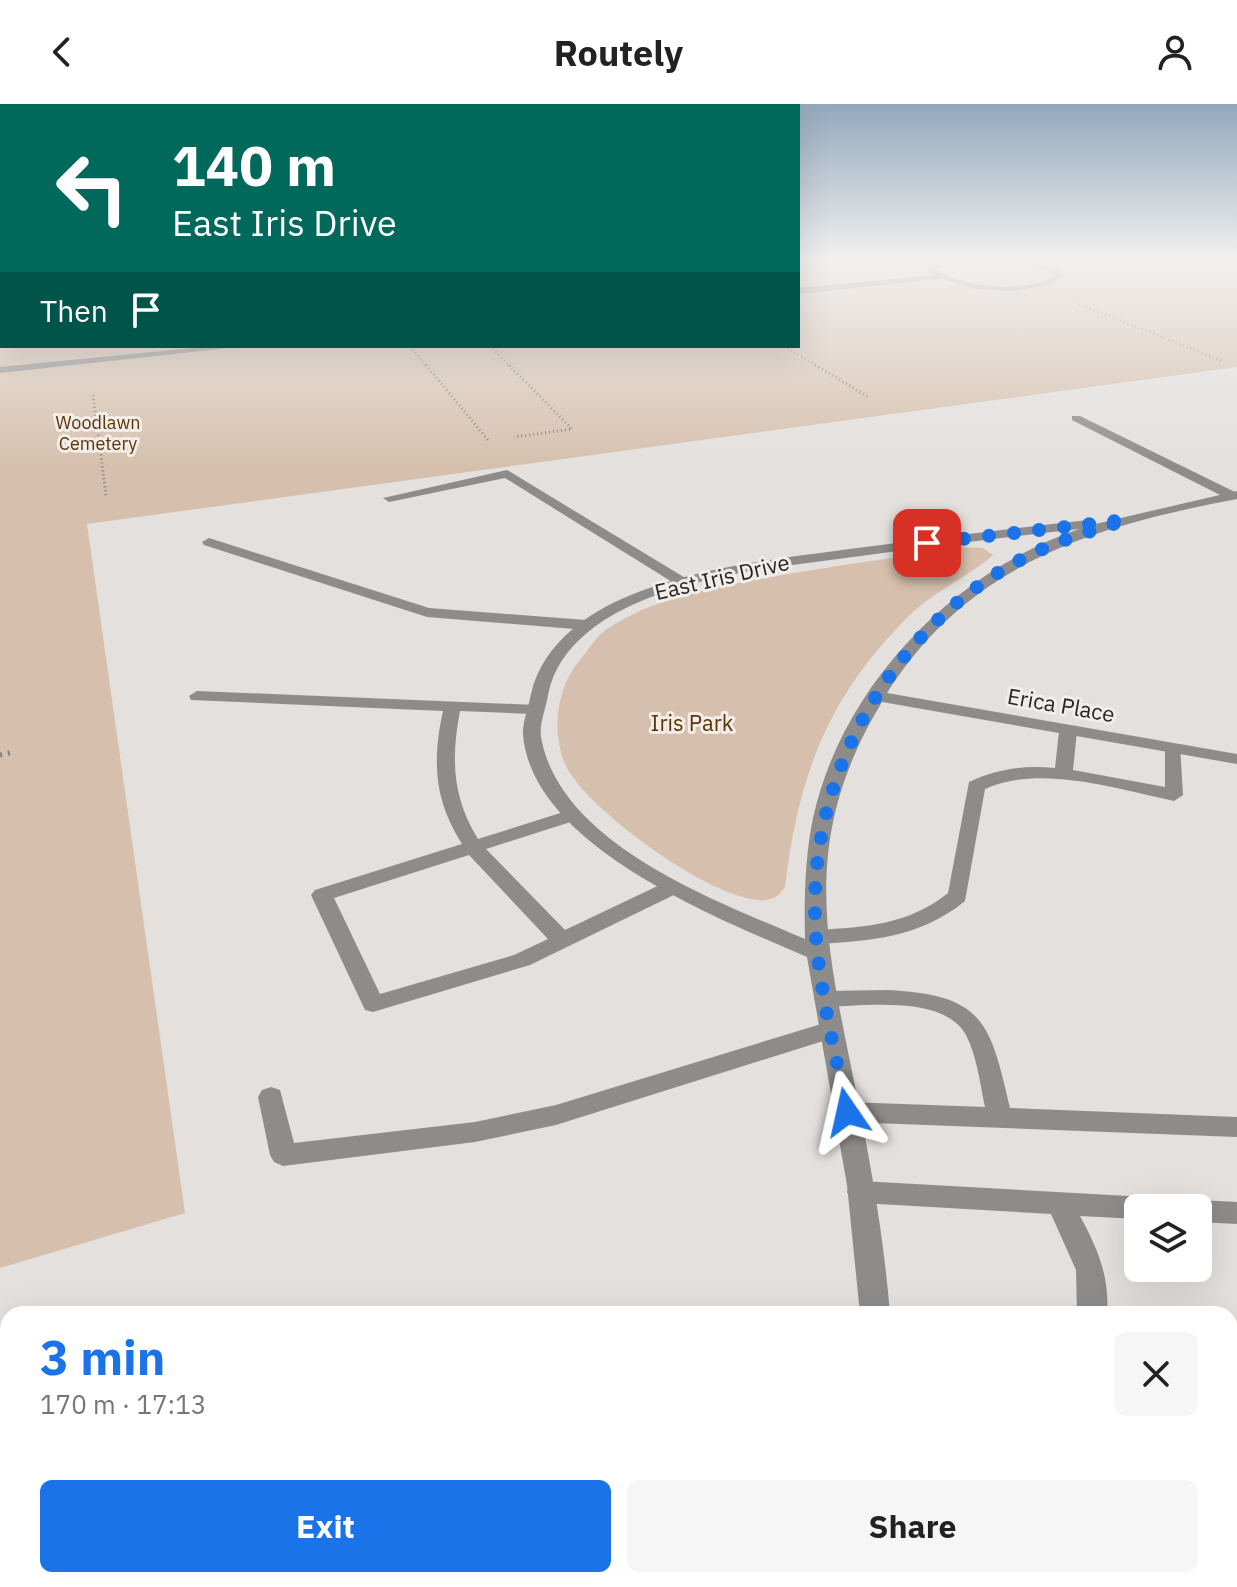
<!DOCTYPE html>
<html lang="en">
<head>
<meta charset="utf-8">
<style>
  :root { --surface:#fff; --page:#f6f6f6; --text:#222; --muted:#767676; --accent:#1a73e8 }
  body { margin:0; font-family:"IBM Plex Sans",sans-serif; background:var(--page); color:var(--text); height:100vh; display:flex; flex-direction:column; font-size:30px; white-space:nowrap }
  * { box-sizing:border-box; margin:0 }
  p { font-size:26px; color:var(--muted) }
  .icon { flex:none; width:44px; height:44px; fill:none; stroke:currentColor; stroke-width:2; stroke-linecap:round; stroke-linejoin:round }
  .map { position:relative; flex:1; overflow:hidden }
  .panel { position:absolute; left:0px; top:1202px; width:1238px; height:282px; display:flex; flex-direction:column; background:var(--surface); border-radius:24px 24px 0 0; box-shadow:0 8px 32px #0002 }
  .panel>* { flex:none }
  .guide { position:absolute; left:0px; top:0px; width:800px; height:244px; box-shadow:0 8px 32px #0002; background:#00695c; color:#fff; overflow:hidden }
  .tools { position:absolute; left:1124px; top:1090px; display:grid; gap:16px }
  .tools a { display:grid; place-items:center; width:88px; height:88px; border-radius:12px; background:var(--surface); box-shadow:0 8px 32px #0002; font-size:40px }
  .pin { position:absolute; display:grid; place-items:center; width:68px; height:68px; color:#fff; margin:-34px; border-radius:16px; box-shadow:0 4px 12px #0006 }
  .me { position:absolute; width:88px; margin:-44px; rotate:349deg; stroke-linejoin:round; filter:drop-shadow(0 0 6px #0008) }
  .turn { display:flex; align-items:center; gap:28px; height:168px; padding:0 40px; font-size:36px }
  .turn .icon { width:104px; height:104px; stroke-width:2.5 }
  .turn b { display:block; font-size:56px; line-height:68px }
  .then { display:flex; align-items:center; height:76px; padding:0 40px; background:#0003; gap:16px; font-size:30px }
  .round { display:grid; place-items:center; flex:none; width:84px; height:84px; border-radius:12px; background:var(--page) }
  .overview { display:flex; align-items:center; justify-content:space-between; height:136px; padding:0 40px }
  h1 { font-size:48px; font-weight:800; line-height:60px; color:var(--accent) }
  .cta { display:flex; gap:16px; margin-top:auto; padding:16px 40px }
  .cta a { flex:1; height:92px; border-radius:12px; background:var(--accent); color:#fff; font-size:32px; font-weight:800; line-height:92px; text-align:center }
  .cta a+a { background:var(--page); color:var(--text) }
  header { display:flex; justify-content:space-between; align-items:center; height:104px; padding:0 40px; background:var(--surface); font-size:36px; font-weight:800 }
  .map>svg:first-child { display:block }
</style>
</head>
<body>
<header><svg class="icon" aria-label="back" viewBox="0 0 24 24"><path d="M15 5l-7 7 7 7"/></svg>Routely<svg class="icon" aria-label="person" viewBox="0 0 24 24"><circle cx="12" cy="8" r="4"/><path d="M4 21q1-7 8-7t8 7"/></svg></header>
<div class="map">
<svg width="1237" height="1483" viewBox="0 0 1237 1483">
  <rect width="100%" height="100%" fill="#e3e0de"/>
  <g fill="#d6c0ad">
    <path d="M0,154L2,242H798V154H1237V263L87,420L185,1109L0,1164Z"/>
    <path d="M958,443L983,444L993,451C967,474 934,487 909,512C828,592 798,672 785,783C780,790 775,795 766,796C717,801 584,704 565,660C551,626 557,584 579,557C588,547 596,532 607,525C653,495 702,486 755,476C823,463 891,455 958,443Z"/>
  </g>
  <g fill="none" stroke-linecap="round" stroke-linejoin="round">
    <g stroke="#807e7d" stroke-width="2" stroke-dasharray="1 3" stroke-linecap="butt">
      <path d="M1094,158L1128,154"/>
      <path d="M1079,200L1222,257"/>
      <path d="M410,242L427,263"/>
      <path d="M490,242L511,263"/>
      <path d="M784,242L819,263"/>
    </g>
    <g stroke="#807e7d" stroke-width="3" stroke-dasharray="1 3" stroke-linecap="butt">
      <path d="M426,261L488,336"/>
      <path d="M509,261L572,325L514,333"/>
      <path d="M815,261L870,294"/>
      <path d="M93,291L106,391"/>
    </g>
    <path stroke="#807e7d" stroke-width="5" stroke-dasharray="2 6" stroke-linecap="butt" d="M0,651L13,648"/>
    <g fill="#8d8c8b" fill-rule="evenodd">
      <path d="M949,154H962L936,166C969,185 1019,189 1054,173L1053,169L1000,154L1038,158L1060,166L1062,174L1049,181L1013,187L976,185L941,175L798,190V184L933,171L928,167L929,160Z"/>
      <path d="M213,242H247L0,269V263Z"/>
      <path d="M1072,312H1080L1237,389V395H1228L1072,316Z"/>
      <path d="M507,366L687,475L689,478L682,482L677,481L505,374L389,398L383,394Z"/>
      <path d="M209,434L429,504L586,516L594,521L586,526L427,513L204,441L202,438Z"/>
      <path d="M197,587L537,601L540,605L537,609L531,610L460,607C451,654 452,693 478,735L573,705L583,711L580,715L486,745L565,826L666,778L673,776L683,783L680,788L530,861L373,908L365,906L311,791L315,786L462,740C434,696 432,657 443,607L191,596L189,592ZM469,751L548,835L514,851L380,890L334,794Z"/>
      <path d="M1068,622L1077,627L1073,666L1165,683V645L1174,640L1180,641L1183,691L1174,697C1117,685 1039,660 985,685L965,797C921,833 872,837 817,840L809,838L806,833L809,828L817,826C866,823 908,821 948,789L969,678C997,665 1024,661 1055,664L1059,627Z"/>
      <path d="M888,886C984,891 990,918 1010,1004L1237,1013V1033L847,1018L838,1015L834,1008L838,1001L847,998L985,1003C980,980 977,952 966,931C944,891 865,902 826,903L818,901L814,895L818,889L826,887Z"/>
      <path d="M831,917L839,920L843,926L839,932L556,1021L475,1038L283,1062L274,1058L270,1051L258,993L262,986L271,983L280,986L294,1039L475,1018L556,1001Z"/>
      <path d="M861,1077L1146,1093L1156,1096L1160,1104H1138V1115L1080,1112C1097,1143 1110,1173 1107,1210H1077L1076,1166L1051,1110L861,1099L851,1096L847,1088L851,1080Z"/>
      <path d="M1198,1096L1237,1098V1120L1198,1118V1104H1186L1188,1099Z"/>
    </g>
    <g fill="#8d8c8b" fill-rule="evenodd">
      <path d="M1237,387V395C1094,422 969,459 887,589L1237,650V660L882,598C798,737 826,838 856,987C871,1061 884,1135 890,1210H860L847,1081L807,853C718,814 533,743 523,631C522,619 529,602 531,590C543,537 594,504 641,487C705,463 774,455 842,446C924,435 1006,425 1088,416L1095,420ZM1079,425C953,468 842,582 813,714C805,753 804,795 805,835C717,797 560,741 541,633C539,621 546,604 548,591C558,539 608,509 654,492C713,470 776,463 838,455C918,444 998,434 1079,425Z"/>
      <path d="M820,1476H856L854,1483H818Z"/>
    </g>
  </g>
  <linearGradient id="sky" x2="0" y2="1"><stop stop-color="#93a8bd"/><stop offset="0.43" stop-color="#f2f1f0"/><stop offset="1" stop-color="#f2f1f0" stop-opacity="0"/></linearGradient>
  <rect width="1237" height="362" fill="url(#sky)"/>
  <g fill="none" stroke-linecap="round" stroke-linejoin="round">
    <path stroke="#1a73e8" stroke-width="14" stroke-dasharray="0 25.2" d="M847,1008C834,940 814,869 815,799C815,657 901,514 1030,451C1060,436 1094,426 1126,416L927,439"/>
  </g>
  <g text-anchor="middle" stroke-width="6" stroke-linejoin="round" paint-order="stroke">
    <g font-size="18" fill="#5c3301" stroke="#f0edeb">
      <text x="98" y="325">Woodlawn<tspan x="98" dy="21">Cemetery</tspan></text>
    </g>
    <g font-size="22" fill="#262524" stroke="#f0edeb">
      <text transform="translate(722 473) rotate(-13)" y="8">East Iris Drive</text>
      <text transform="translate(1061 601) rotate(10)" y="8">Erica Place</text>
    </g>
    <g font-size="22" fill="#5c3301" stroke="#f0edeb">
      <text x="692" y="627">Iris Park</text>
    </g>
  </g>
</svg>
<div class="tools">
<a><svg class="icon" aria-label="layers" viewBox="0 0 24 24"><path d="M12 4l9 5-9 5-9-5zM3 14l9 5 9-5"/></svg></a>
</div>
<div class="pin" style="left:927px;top:439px;background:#d93025"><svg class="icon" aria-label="arrive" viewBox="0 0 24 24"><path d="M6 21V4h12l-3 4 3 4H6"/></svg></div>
<svg class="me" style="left:847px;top:1008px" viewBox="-20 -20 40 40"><path d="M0-17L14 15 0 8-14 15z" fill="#1a73e8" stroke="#fff" stroke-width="4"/></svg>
<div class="guide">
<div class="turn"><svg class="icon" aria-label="left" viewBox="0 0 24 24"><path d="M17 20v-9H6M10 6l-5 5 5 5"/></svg><div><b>140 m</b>East Iris Drive</div></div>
<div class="then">Then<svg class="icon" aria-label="arrive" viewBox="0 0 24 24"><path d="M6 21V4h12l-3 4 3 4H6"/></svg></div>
</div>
<section class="panel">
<div class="overview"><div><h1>3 min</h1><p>170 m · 17:13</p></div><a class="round"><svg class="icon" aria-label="close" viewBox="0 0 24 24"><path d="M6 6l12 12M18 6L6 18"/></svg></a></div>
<div class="cta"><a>Exit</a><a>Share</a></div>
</section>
</div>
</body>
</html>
